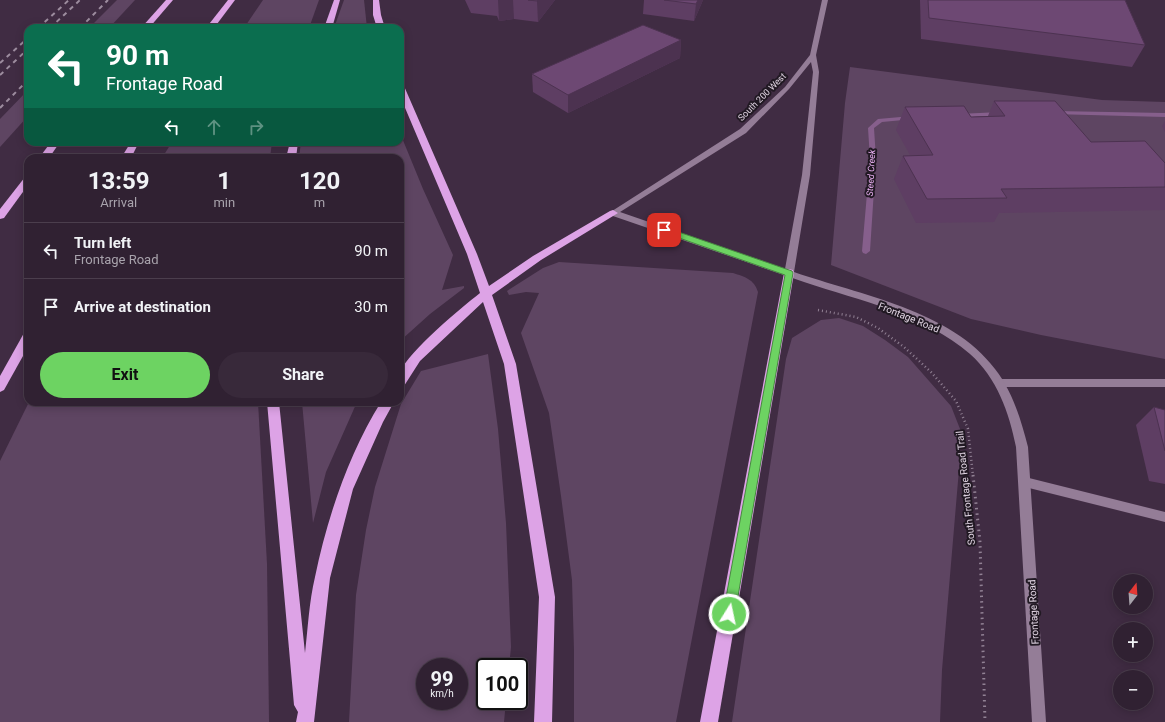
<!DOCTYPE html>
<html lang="en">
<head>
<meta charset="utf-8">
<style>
  :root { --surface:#302132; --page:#38293a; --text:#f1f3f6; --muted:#a8a3ac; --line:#4b3e4d; --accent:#6dd362 }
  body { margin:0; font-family:Roboto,sans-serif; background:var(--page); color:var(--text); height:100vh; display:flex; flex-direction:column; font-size:15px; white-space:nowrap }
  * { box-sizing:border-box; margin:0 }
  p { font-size:13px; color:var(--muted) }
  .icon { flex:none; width:22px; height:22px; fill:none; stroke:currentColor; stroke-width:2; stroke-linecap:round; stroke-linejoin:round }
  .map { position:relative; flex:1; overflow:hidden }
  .sheet { position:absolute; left:24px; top:154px; width:380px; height:252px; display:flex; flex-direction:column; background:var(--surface); border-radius:12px; box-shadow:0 2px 10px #0003,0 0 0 1px var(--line) }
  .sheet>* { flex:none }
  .hud { position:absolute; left:24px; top:24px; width:380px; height:122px; border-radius:12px; box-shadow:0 2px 10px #0003,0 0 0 1px var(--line); background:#0b6e4f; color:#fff; overflow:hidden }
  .needle { width:26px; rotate:17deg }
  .buttons { position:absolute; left:1113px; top:574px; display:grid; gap:8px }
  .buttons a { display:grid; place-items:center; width:40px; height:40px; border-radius:50%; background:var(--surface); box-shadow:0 2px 10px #0003,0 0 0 1px var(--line); font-size:20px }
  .speed { position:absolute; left:416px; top:658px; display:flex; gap:8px; font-size:20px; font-weight:700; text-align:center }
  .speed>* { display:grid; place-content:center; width:52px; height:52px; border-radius:50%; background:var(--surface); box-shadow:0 2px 10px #0003,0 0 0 1px var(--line); line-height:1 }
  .speed small { font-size:10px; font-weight:400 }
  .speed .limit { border:2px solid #111; border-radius:6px; background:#fff; color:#111 }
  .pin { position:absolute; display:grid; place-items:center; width:34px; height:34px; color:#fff; margin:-17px; border-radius:8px; box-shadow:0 2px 6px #0006 }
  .me { position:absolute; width:44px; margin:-22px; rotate:10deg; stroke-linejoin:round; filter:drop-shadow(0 0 3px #0008) }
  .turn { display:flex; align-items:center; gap:14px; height:84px; padding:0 16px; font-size:18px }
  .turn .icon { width:52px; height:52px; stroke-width:2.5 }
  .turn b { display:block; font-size:28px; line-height:34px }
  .lanes { display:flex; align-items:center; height:38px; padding:0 16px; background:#0003; justify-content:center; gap:20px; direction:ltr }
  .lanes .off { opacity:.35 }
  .eta { display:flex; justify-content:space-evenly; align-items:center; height:68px; text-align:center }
  .eta b { font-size:24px; font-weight:700; line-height:28px }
  .button { display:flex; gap:8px; margin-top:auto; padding:8px 16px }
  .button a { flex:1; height:46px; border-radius:24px; background:var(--accent); color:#111; font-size:16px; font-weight:700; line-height:46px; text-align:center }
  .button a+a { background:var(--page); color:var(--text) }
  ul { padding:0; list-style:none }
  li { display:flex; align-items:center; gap:12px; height:56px; padding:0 16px; border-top:1px solid var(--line) }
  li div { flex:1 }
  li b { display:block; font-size:15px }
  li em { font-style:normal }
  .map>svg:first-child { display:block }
</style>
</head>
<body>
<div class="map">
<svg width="1165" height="722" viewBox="0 0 1165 722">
  <rect width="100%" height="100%" fill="#402c43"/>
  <g fill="#5e4562" fill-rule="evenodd">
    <path d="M117,0H135L109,28H89Z"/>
    <path d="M263,0H319L309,28H244Z"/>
    <path d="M344,0H364L367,28H334Z"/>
    <path d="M850,67L1102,100L1165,102V359L1041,335L971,319L831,265L845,103Z"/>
    <path d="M28,90V116L0,147V119Z"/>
    <path d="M400,133L423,189L453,255L442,290L464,286V288L430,314L400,341V158H299L301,142H400Z"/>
    <path d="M172,142H272L270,158H162Z"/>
    <path d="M559,262L733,273C745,277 754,279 758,292L676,722H574V650L572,580L561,496L549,413L521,333L539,293L526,292L509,295L507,291L543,268Z"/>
    <path d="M839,318L863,326L885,340L908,357L951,406L962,434L942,670L940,722H732L786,359L792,338L821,320Z"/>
    <path d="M488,354L498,429L506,523L511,647L509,667H485V701H506L504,722H349L356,595L366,530L375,487L401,404L421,371ZM425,667H459V701H425Z"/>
    <path d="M29,402H258L267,564L269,722H0V461Z"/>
    <path d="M302,402H357L326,472L313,523Z"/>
  </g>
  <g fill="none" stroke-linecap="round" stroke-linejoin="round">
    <g fill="#865f8c" fill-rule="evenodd">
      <path d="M1054,111L1165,113V117L1052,114L1051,113Z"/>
      <path d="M1000,112L1002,113V115L959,118L956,116L959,114Z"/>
      <path d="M912,116L914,117V119L882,122L874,128L876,159L870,251L866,254L863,253L862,251L870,159L868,128L878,119Z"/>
    </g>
    <path stroke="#918194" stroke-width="2.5" stroke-dasharray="1 3" stroke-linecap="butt" d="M818,310L856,317L878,328L904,347L931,372L956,401L968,429L973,476"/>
    <path stroke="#918194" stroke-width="3" stroke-dasharray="1.5 4" stroke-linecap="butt" d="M973,475L980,542L985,722"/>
    <g fill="#947d97" fill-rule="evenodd">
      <path d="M1000,379H1165V387H1000L996,386L995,383L996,380Z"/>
      <path d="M1025,477L1165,512V522L1025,487L1021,485L1019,482L1021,479Z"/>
    </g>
    <path fill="#947d97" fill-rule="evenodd" d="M822,0H828L816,55L819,72L810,175L794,272C860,295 951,310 995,369C1013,392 1021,420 1028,447L1046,722H1032L1016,447C1009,412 997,378 970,354C924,314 861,301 804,282C740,260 675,237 610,215L609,213L740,129L785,87L810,55ZM811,62L813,72L802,175L785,269L620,212L746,133L789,89Z"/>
    <g fill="#dda3e6" fill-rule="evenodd">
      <path d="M166,0H173L149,28H141Z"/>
      <path d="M228,0H235L214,28H206Z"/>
      <path d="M334,0H340L332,28H324Z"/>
      <path d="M373,0H379L381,15L385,28H377L373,15Z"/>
      <path d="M400,84L404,86L477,254L489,286L533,256L610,211L613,210L618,213L541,260L492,295L516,364L555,597L552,722H534L539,597L504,364L483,302L420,361L404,386L400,388C400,383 399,376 400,372C409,351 461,308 480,293L467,254L400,96Z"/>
      <path d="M51,142H60L49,158H39Z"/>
      <path d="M131,142H139L131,158H121Z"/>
      <path d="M290,142H298L296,158H286Z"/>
      <path d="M28,176V185L4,218L0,219V209L25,177Z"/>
      <path d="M789,269L793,270L794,273L718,722H700L784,273L785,270Z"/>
      <path d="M28,332V347L4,390L0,392V376L24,333Z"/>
      <path d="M267,402H279L305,653C308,628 309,602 315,577C327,518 349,453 381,402H394L383,422L353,489L330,578L314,722H296L298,712L294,705Z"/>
    </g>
    <g stroke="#9d8d9f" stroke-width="2" stroke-dasharray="4.5 4.5" stroke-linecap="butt">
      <path d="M38,28L69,0"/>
      <path d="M50,28L80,0"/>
      <path d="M80,28L108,0"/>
      <path d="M0,63L28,38"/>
      <path d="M0,75L28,49"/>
      <path d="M0,108L28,80"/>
    </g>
  </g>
  <g fill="#5e3e63">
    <path d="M465,0H555L538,22L514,19L499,21L497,16L471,13Z"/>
    <path d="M644,0H703L694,21L643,14Z"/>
    <path d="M920,0H1125L1145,45L1132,67L921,39Z"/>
    <path d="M681,40L680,58L568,113L533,92L532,74Z"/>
    <path d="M994,101L1091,142L1165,163V210L999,213L994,222L916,223L894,179L903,156L910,155L896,130L905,107L971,117L988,116Z"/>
    <path d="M1165,121V132L1162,126Z"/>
    <path d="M1154,407L1165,410V484L1149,481L1136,425Z"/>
  </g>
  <g fill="#4c3250">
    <path d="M498,0H513L514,19L499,21Z"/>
    <path d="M538,0H555L538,22L537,1Z"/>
    <path d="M698,0H703L694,21L696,4Z"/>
    <path d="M681,40L680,58L568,113V95Z"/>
  </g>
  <g fill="#6d4873" stroke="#4c3250">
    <path d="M528,0H538L537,1Z"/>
    <path d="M664,0H698L696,4Z"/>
    <path d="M928,0H1125L1145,45L929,18Z"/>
    <path d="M643,25L681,40L568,95L532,74Z"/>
    <path d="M994,101H1055L1091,142L1145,141L1165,163V187L1001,189L1007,198L927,199L903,156L933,155L905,107L964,106L971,117L1005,116Z"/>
    <path d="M1154,407L1165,410V451Z"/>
  </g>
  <path fill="#6dd362" stroke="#478940" d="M662,228H667L792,271L793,273L735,614L733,618L729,620L724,618L723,614L785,275L662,232Z"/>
  <g text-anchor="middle" stroke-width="4" stroke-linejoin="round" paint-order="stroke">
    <g font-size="9" fill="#e0d4e2" stroke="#211923">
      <text transform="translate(762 97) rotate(-45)" y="3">South 200 West</text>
    </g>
    <g font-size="9" font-style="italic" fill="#f0b5f9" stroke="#211923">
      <text transform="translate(871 173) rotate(-87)" y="3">Steed Creek</text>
    </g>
    <g font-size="10" fill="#e0d4e2" stroke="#211923">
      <text transform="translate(909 317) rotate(22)" y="4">Frontage Road</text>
      <text transform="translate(965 488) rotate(-96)" y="4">South Frontage Road Trail</text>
      <text transform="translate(1033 612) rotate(-93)" y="4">Frontage Road</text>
    </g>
  </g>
</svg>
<div class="buttons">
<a><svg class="needle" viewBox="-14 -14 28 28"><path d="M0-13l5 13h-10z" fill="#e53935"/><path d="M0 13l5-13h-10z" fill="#a8a3ac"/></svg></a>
<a>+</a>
<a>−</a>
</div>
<div class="speed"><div>99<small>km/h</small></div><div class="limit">100</div></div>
<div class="pin" style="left:664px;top:230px;background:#d93025"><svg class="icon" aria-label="arrive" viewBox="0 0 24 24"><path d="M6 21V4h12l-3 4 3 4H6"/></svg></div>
<svg class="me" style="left:729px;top:614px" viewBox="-20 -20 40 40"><circle r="17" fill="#6dd362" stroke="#fff" stroke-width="3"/><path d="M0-11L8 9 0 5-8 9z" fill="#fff"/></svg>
<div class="hud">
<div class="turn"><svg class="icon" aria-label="left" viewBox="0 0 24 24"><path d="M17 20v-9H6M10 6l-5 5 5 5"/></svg><div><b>90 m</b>Frontage Road</div></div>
<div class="lanes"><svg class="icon" aria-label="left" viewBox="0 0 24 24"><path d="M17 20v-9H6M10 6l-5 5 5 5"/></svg><svg class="icon off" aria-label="ahead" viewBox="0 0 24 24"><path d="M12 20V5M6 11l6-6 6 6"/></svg><svg class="icon off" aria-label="right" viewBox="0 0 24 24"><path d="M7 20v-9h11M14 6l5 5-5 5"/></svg></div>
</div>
<section class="sheet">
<div class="eta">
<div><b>13:59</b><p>Arrival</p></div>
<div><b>1</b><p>min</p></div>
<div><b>120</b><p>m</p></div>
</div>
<ul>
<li><svg class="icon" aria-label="left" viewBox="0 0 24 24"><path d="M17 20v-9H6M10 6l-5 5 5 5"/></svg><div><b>Turn left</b><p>Frontage Road</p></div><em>90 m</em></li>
<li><svg class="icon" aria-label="arrive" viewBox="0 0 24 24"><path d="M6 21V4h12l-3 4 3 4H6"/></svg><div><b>Arrive at destination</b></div><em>30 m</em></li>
</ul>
<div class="button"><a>Exit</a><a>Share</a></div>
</section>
</div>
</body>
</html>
